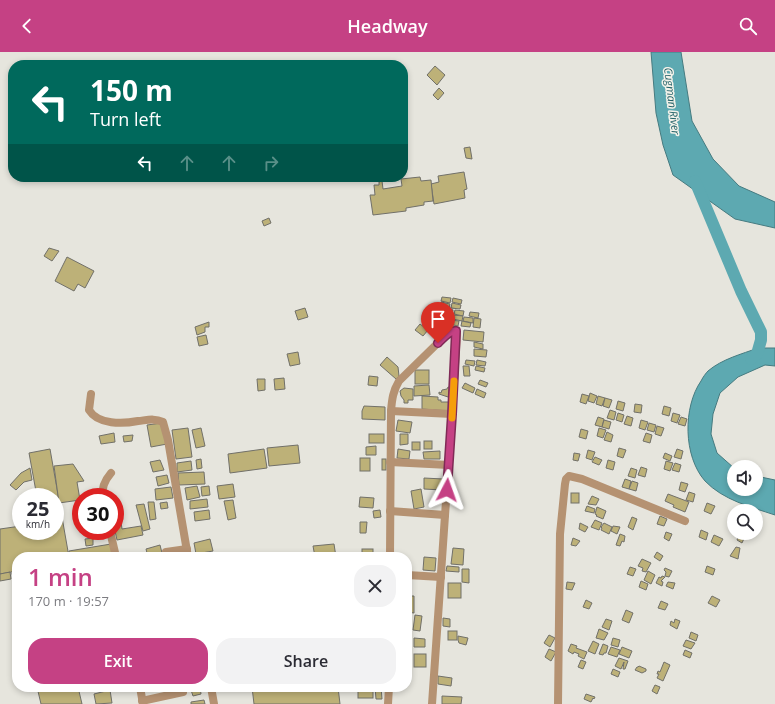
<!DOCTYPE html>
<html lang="en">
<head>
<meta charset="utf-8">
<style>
  :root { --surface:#fff; --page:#f2f2f3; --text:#2b2b33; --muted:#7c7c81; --accent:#c54184 }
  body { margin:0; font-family:"Open Sans",sans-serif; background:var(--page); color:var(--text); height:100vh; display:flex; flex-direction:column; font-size:15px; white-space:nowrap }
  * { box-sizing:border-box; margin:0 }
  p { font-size:13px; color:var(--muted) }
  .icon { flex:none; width:22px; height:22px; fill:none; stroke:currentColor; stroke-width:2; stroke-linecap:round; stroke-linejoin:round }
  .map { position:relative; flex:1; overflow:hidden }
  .panel { position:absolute; left:12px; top:500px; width:400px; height:140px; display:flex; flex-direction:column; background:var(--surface); border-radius:16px; box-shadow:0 2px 6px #0003 }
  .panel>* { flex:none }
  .banner { position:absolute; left:8px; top:8px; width:400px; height:122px; border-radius:16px; box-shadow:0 2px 6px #0003; background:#00695c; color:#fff; overflow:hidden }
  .tools { position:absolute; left:727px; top:408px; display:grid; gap:8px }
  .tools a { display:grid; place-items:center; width:36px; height:36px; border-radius:50%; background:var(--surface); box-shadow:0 2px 6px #0003; font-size:20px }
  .speed { position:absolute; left:12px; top:436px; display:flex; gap:8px; font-size:20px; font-weight:700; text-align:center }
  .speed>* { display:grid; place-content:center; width:52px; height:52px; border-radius:50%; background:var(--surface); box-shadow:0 2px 6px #0003; line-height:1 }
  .speed small { font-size:10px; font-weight:400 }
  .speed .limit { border:6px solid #d22; background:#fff; color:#111 }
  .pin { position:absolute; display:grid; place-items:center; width:34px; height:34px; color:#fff; margin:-41px -17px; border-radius:50% 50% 50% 0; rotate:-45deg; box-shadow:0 0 4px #0007 }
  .pin .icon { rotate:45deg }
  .me { position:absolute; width:44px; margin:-22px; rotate:4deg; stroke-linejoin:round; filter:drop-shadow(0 0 3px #0008) }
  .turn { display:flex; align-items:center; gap:14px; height:84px; padding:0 16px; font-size:18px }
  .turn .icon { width:52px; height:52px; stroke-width:2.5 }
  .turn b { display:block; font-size:28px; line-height:34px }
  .lanes { display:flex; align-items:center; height:38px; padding:0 16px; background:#0003; justify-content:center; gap:20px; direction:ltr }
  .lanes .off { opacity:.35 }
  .round { display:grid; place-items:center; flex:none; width:42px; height:42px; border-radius:16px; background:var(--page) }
  .summary { display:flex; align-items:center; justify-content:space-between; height:68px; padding:0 16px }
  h1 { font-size:24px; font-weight:600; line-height:30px; color:var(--accent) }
  .button { display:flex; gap:8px; margin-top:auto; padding:8px 16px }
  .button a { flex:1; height:46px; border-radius:16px; background:var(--accent); color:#fff; font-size:16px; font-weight:600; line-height:46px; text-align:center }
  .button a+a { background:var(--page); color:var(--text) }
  header { display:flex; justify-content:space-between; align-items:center; height:52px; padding:0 16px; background:var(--accent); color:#fff; font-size:18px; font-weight:600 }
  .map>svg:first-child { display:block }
</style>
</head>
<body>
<header><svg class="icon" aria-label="back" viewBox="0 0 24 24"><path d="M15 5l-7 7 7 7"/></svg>Headway<svg class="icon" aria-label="search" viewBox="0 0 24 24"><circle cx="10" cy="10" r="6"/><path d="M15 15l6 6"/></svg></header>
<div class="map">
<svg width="775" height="652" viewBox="0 0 775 652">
  <rect width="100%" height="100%" fill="#e6e5dd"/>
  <g fill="#5da9b1" stroke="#467b80">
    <path d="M651,0H681L692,69L713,107L739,134L775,150V176L735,167L673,123L663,93L656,61Z"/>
    <path d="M758,296H775V314L765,313L738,325L720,341L713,362L711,382L717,401L734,416V437H756V424L775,428V463C751,455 723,448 705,429C683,404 683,355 701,329C703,325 706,321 708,319C722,307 742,302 758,296Z"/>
  </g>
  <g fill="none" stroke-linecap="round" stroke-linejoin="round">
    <path stroke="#5da9b1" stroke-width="12" d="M695,129L741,239L761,280V288L757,302L751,307"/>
  </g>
  <g fill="#bdb178" stroke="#717069">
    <path d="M435,14L445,23L437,33L427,23Z"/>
    <path d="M439,36L444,41L438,48L433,43Z"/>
    <path d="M470,95L472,107L466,106L464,96Z"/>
    <path d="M464,120L467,137L464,138L465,146L434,152L431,132L439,130L438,124Z"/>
    <path d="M420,125L421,129L431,128L433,149L424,150V153L406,156V159L373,163L370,143H375L374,133H379V130L382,129L383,137L402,134L401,127Z"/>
    <path d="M269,166L271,171L264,174L262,169Z"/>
    <path d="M49,196L59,199L52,209L44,204Z"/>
    <path d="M67,205L94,219L85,236L78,232L74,239L55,229Z"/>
    <path d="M442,245L451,246L450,251L441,249Z"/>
    <path d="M453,246L462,248L461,252L452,250Z"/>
    <path d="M441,250L450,252L449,256L440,254Z"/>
    <path d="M452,251L461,253L460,257L451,256Z"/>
    <path d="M435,254L450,267L438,281L423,268Z"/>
    <path d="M305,256L308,265L298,268L295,259Z"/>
    <path d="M444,256L453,258L452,262L443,260Z"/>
    <path d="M455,258L464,259L463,264L454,262Z"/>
    <path d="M470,260L479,261L478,266L469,264Z"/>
    <path d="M453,263L463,264L462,269L453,267Z"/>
    <path d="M464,265L473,266V271L463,269Z"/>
    <path d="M474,266L481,267L480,276L473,275Z"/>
    <path d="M450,268L459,269L458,274L449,272Z"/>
    <path d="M462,269L471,271L470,275L461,274Z"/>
    <path d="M209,270V275H205V280L197,283L195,275Z"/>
    <path d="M420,272L428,278L423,284L415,278Z"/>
    <path d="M464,278L484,280L483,290L463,288Z"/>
    <path d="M206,283L208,292L199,294L197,285Z"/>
    <path d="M474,290L483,292V297L474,295Z"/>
    <path d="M474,297L487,298L486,305L474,304Z"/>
    <path d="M298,300L300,312L290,314L287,302Z"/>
    <path d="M387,305L398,315L399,324L396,327L380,313Z"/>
    <path d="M466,308L475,309L474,314L465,312Z"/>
    <path d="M477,308L486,310L485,314L476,313Z"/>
    <path d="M463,314H469L470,324H464Z"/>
    <path d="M476,314L485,316L484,320L475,318Z"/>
    <rect x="415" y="318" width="14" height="14"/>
    <path d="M369,324L378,325L377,334L368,333Z"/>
    <path d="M284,326L285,337L275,338L274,327Z"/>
    <path d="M257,327H265V338L258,339Z"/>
    <path d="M480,328L488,331L486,335L478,332Z"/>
    <path d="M465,331L475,336L473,341L462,336Z"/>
    <path d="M429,333L430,343L414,344V334Z"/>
    <path d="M448,335L453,336L448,345L439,342V340L441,341L442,338L447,337Z"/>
    <path d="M404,336L413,337V348H408V351H404V348L401,344L400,339Z"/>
    <path d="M477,337L486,341L484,346L475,342Z"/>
    <path d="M590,341L597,344L594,351L588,349Z"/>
    <path d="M582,342L589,344L586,352L580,350Z"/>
    <path d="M422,344L438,345V348H441V350H450L449,359L422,357Z"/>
    <path d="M598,344L605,346L602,354L596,352Z"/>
    <path d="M605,346L612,348L609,356L603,354Z"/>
    <path d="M618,349L625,351L623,359L616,357Z"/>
    <path d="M635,352L642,353L641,361L634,360Z"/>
    <path d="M364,354L385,355V368L362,367V359Z"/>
    <path d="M664,354L671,356L669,364L662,362Z"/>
    <path d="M610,358L616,360L614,368L607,366Z"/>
    <path d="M618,361L624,363L622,370L616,368Z"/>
    <path d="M673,361L680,363L677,371L671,369Z"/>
    <path d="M627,364L633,366L631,374L624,372Z"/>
    <path d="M598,365L604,367L602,375L595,373Z"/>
    <path d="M681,365L687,367L685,374L678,372Z"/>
    <path d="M398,368L412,370L410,381L396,379Z"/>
    <path d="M604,368L611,370L609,377L602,375Z"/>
    <path d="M641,368L648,370L645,378L639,376Z"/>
    <path d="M162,371L167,392L151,395L147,373Z"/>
    <path d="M649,371L656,373L654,380L647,378Z"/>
    <path d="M657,374L664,376L661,384L655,382Z"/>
    <path d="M188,376L192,405L176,407L172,378Z"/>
    <path d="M201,376L205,394L196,396L192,378Z"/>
    <path d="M599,376L606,378L603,386L597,384Z"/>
    <path d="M581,377L588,379L586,387L579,385Z"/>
    <path d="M607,380L613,383L611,390L604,388Z"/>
    <path d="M114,381L115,390L101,392L99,384Z"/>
    <path d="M646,381L652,383L650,391L643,389Z"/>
    <rect x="369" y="382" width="15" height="9"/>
    <path d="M400,382H408V392L400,393Z"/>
    <path d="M133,383L132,389L124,390L123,384Z"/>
    <rect x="424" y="389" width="8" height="8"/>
    <rect x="412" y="390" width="8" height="8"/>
    <path d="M298,393L300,411L269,414L267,396Z"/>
    <path d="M376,394V403H366V395Z"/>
    <path d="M619,396L626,398L623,406L617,404Z"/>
    <path d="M50,397L69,505H17V519L0,522V477L21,474V479H55V445H37L29,401Z"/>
    <path d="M264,397L267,416L230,421L228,402Z"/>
    <path d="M398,397L410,399L409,407L397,406Z"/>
    <path d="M677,397L683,399L681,407L674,405Z"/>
    <path d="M588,398L595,400L592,408L586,406Z"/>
    <path d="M440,399V407H424L423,400Z"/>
    <path d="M574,401L580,402L578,409L573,408Z"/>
    <path d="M665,401L672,404L670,409L663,406Z"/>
    <path d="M595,405L602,408L599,413L592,410Z"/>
    <rect x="360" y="406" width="10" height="13"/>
    <path d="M201,407L202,416L197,417L196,408Z"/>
    <rect x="382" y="407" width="4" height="11"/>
    <path d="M160,408L164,418L153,420L150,410Z"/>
    <path d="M608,408L615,410L613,418L606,416Z"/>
    <path d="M191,409L192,418L177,420V411Z"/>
    <path d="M666,409L673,411L670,419L664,417Z"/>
    <path d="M675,411L681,413L679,420L672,418Z"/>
    <path d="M73,412L84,429L77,430L80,448L59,451L54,414Z"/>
    <path d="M641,415L647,417L645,425L638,423Z"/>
    <path d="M30,416L32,428L24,430L16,438L10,433L21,421Z"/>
    <path d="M631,416L637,418L635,426L628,424Z"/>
    <path d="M204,420L205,432L179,433L178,421Z"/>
    <path d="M167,423L169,431L158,434L156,425Z"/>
    <path d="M424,426L443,427L442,438L424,437Z"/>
    <path d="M625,427L631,429L629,437L622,435Z"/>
    <path d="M632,429L638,431L636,439L629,437Z"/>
    <path d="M681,430L688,432L685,440L679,438Z"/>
    <path d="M233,432L235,445L219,447L217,434Z"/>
    <path d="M197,434L200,445L187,448L185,436Z"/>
    <path d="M209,434L210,443L202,444L201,435Z"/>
    <path d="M171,435L173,446L156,448L155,437Z"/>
    <path d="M421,437L424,455L414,457L411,439Z"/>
    <path d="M689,440L695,442L693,450L686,448Z"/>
    <rect x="571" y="441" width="8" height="10"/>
    <path d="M668,442L689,450L685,460L673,455L674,453L665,449Z"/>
    <path d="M592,444L599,447L596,453L588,452Z"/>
    <path d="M360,445L374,446L373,456L359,455Z"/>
    <path d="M207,447L208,455L190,457V449Z"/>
    <path d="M233,448L236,466L228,468L224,449Z"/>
    <path d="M148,450H154L156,467L150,468Z"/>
    <path d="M167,450L168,456L161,457L160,451Z"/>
    <path d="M707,451L715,454L711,462L704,459Z"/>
    <path d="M144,452L150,477L143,479L136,453Z"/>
    <path d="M587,454L595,457L594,461L585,459Z"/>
    <path d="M597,455L606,459L603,467L596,464L597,463L595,462Z"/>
    <path d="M209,458L210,467L195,469L194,460Z"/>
    <path d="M380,458L381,465L374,466L373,459Z"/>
    <path d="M120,463L122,477L141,474L143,483L117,488L115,479V464Z"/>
    <path d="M660,464L667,467L664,474L657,472Z"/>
    <path d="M632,465L637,467L633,478L628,475Z"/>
    <path d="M595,468L602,471L599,478L591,475Z"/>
    <path d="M360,470H367L366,481H360Z"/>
    <path d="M580,471L588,475L585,480L579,477Z"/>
    <path d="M604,471L612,475L609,482L601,478L602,476L601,475Z"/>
    <path d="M613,474L620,475L617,482L611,479Z"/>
    <path d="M701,478L708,481L706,488L699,485Z"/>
    <path d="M666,480L672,482L669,489L664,486Z"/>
    <path d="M740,481L746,482L742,491L737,488Z"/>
    <path d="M620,482L625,484L624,490L622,489L620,494L616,493Z"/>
    <path d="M714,483L723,487L719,494L711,490Z"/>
    <path d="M93,486V493L86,494L85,487Z"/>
    <path d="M573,486L580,489L576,494L571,493Z"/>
    <path d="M210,487L213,499L196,502L194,491Z"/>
    <path d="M111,492L113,505H69V499Z"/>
    <path d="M334,492L336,505H315L313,494Z"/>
    <path d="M160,493L163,505H148L146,497Z"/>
    <path d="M736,495L740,496L738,507L730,504Z"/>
    <path d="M453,496L464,497L463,513L451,512Z"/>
    <rect x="362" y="497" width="11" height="8"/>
    <path d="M657,500L663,504L660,509L654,505Z"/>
    <path d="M424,505L436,506L435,519L423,518Z"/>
    <path d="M642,507L651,511L646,520L642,519L643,516L638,514Z"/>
    <path d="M447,514L459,515V520L446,519Z"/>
    <path d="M707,514L715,517L713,523L705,520Z"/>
    <path d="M630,515L636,517L633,524L627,522Z"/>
    <path d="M665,516L672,519L669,525L665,524L666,520L664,518Z"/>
    <path d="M462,517H469V531L462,530Z"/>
    <path d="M648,519L655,523L651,532L644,528Z"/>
    <path d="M10,520L11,527L0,529V522Z"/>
    <path d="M17,520V549L12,521Z"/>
    <path d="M662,524L665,525L661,529L663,530L662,534L656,531L659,525L661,526Z"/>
    <path d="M641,529L648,532L646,538L639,535Z"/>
    <path d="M567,530L575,531L572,538L566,537Z"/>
    <path d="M668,530L675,531L673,537L666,534Z"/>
    <rect x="448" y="531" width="13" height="15"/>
    <path d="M407,544H414V561L407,560Z"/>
    <path d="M712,544L720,548L716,555L708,551Z"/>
    <path d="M586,548L592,551L589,557L583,555Z"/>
    <path d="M661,549L668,552L665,558L658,556Z"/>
    <path d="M626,558L633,561L629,571L622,568Z"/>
    <path d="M415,563L422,564L420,579L413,578Z"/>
    <path d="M443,566L450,567V575L443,574Z"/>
    <path d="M606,567L612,569L609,578L602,575Z"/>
    <path d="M675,567L680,569L677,577L670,573L671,569L674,571Z"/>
    <path d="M599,577L608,581L604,588L596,586Z"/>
    <rect x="448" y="579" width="9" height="9"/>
    <path d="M691,580L698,583L696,589L689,586Z"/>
    <path d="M549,583L555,586L550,595L544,591Z"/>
    <path d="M458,584L468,586L466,593L459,591L458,588Z"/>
    <path d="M414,586L425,587V595H414Z"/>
    <path d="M613,586L620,588L618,595L611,593Z"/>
    <path d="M686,588L695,591L691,597L683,594Z"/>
    <path d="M593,589L599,592L595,602L588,599Z"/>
    <path d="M571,592L577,594L576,596L587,600L584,607L578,604L579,602L574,600L573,602L568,599Z"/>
    <path d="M603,592L608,594L606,601H604L603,603L599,602Z"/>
    <path d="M611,595L620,598L617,605L608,602Z"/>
    <path d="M622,595L632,599L629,606L619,602Z"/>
    <path d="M549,597L556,600L551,609L545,605Z"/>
    <path d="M685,598L692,601L690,606L683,603Z"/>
    <rect x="414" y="602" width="12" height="13"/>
    <path d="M619,606L628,609L625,617H623L624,610L621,617L615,614Z"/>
    <path d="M581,608L586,610L583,617L578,615Z"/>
    <path d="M664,610L670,613L663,629L657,626L659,622H657L658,619L660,620Z"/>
    <path d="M639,614L646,617V619L642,621L635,618L637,615H638Z"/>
    <path d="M613,617L620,620L618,625L611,622Z"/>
    <path d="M438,624L452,626L451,634L438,632Z"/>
    <path d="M655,633L660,635L657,642L652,639Z"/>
    <path d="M37,635H78L82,652H41Z"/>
    <path d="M190,635H200L201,642L193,644Z"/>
    <path d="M252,635H338L340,652H254Z"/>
    <rect x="358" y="635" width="15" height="11"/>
    <path d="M375,635H381L382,647H376Z"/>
    <path d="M110,638L112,651L96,652L94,642Z"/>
    <path d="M586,642L595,645L594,647L593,646L591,650L584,647Z"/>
    <path d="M442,644L462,645L461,652H442Z"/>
    <path d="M204,648L205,652H191V650Z"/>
  </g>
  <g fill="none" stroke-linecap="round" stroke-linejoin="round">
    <g stroke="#b59272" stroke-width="8">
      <path d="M91,342L89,358C98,373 123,372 138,369C148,368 154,366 163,370L168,388L188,505"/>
      <path d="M391,359L452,362"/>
      <path d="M390,410L449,413"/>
      <path d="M103,445C101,436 105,428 111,421"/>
      <path d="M390,459L445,463"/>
      <path d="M110,479L116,505"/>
      <path d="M166,500L187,497"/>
      <path d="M390,505L391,359C392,347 393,339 399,329L447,282L455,278L457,281L452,362L432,652"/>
      <path d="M407,523L441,525"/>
      <path d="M140,635L143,652"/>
      <path d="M211,635L214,652"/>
      <path d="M142,649L183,640"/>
      <path d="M388,652L389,635"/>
      <path d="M558,652L560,482L565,432L566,427L569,424L582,427L685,469"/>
    </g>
  </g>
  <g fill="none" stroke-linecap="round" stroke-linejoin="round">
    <defs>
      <path id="route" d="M438,291C443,286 449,278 456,279L452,362L447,438"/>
    </defs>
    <use href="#route" stroke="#802a56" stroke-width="10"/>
    <use href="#route" stroke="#c54184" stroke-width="7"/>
    <path stroke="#f59e0b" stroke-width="7" d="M452,366L454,329"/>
  </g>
  <g text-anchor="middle" stroke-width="3" stroke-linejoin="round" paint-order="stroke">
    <g font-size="11" font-style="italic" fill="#1f5f65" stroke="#f3f2ea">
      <text transform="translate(672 49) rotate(83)" y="4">Cugman River</text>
    </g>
  </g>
</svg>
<div class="tools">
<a><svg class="icon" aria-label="sound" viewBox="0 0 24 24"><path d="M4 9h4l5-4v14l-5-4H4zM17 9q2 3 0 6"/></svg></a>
<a><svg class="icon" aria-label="search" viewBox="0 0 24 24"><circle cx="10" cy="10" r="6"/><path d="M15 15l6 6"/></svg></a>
</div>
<div class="speed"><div>25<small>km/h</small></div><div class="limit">30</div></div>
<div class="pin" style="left:438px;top:291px;background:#d93025"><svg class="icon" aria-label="arrive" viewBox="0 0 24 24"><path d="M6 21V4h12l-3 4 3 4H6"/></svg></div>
<svg class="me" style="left:447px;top:438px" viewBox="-20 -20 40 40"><path d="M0-17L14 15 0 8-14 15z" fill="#c54184" stroke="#fff" stroke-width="4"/></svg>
<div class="banner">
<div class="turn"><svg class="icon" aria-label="left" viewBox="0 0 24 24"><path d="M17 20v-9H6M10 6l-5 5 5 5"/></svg><div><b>150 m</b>Turn left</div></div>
<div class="lanes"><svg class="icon" aria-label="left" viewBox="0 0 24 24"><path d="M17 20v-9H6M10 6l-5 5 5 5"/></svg><svg class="icon off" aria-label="ahead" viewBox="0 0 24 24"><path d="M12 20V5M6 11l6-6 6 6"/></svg><svg class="icon off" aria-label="ahead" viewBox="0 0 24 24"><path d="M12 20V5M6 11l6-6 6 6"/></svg><svg class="icon off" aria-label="right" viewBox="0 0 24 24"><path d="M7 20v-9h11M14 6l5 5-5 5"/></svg></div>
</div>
<section class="panel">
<div class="summary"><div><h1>1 min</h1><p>170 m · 19:57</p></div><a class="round"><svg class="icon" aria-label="close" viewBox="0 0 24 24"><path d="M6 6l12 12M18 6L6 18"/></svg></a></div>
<div class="button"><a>Exit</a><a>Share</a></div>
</section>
</div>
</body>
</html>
